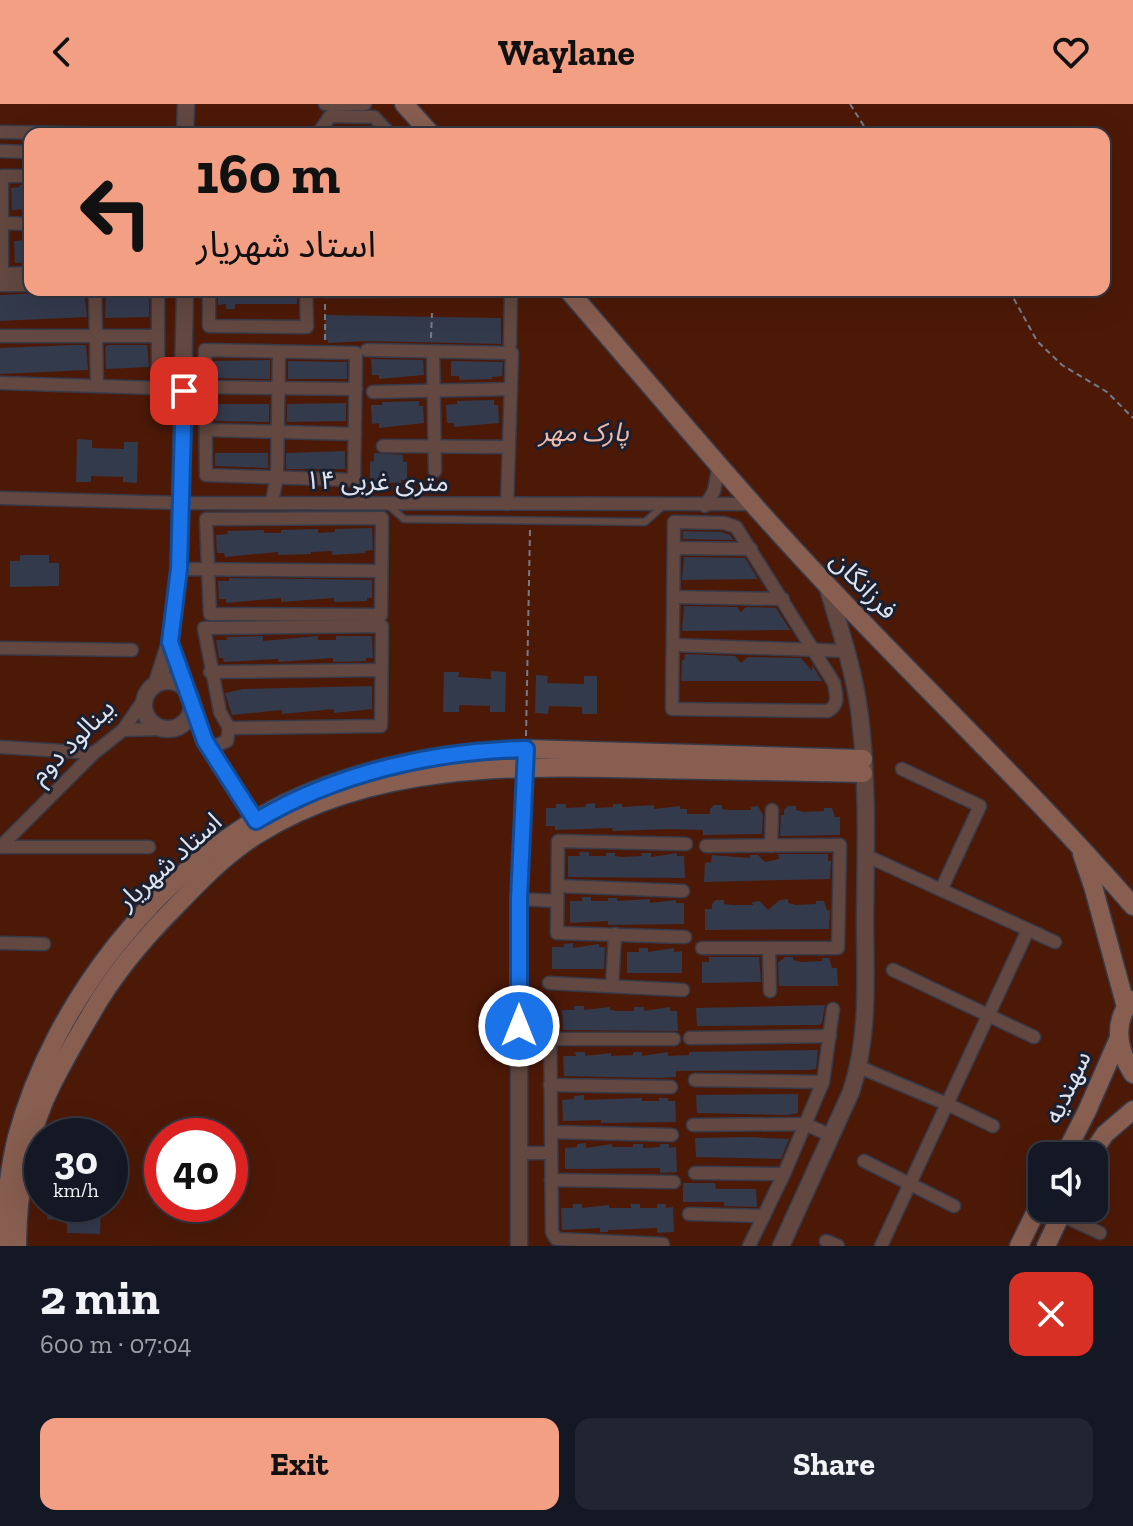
<!DOCTYPE html>
<html lang="en">
<head>
<meta charset="utf-8">
<style>
  :root { --surface:#141824; --page:#212531; --text:#f1f3f6; --muted:#9da0a6; --line:#333741; --accent:#f39f84 }
  body { margin:0; font-family:"Zilla Slab","Noto Sans Arabic",serif; background:var(--page); color:var(--text); height:100vh; display:flex; flex-direction:column; font-size:30px; white-space:nowrap }
  * { box-sizing:border-box; margin:0 }
  p { font-size:26px; color:var(--muted) }
  .icon { flex:none; width:44px; height:44px; fill:none; stroke:currentColor; stroke-width:2; stroke-linecap:round; stroke-linejoin:round }
  .map { position:relative; height:1142px; overflow:hidden }
  .details { display:flex; flex-direction:column; background:var(--surface); flex:1 }
  .details>* { flex:none }
  .guide { position:absolute; left:24px; top:24px; width:1086px; height:168px; border-radius:16px; box-shadow:0 8px 32px #0002,0 0 0 2px var(--line); background:#f39f84; color:#111; overflow:hidden }
  .tools { position:absolute; left:1028px; top:1038px; display:grid; gap:16px }
  .tools a { display:grid; place-items:center; width:80px; height:80px; border-radius:16px; background:var(--surface); box-shadow:0 8px 32px #0002,0 0 0 2px var(--line); font-size:40px }
  .speed { position:absolute; left:24px; top:1014px; display:flex; gap:16px; font-size:40px; font-weight:700; text-align:center }
  .speed>* { display:grid; place-content:center; width:104px; height:104px; border-radius:50%; background:var(--surface); box-shadow:0 8px 32px #0002,0 0 0 2px var(--line); line-height:1 }
  .speed small { font-size:20px; font-weight:400 }
  .speed .limit { border:12px solid #d22; background:#fff; color:#111 }
  .pin { position:absolute; display:grid; place-items:center; width:68px; height:68px; color:#fff; margin:-34px; border-radius:16px; box-shadow:0 4px 12px #0006 }
  .me { position:absolute; width:88px; margin:-44px; rotate:0deg; stroke-linejoin:round; filter:drop-shadow(0 0 6px #0008) }
  .turn { display:flex; align-items:center; gap:28px; height:168px; padding:0 40px; font-size:36px }
  .turn .icon { width:104px; height:104px; stroke-width:2.5 }
  .turn b { display:block; font-size:56px; line-height:68px }
  .round { display:grid; place-items:center; flex:none; width:84px; height:84px; border-radius:16px; background:var(--page) }
  .head { display:flex; align-items:center; justify-content:space-between; height:136px; padding:0 40px }
  h1 { font-size:48px; font-weight:700; line-height:60px }
  .action { display:flex; gap:16px; margin-top:auto; padding:16px 40px }
  .action a { flex:1; height:92px; border-radius:16px; background:var(--accent); color:#111; font-size:32px; font-weight:700; line-height:92px; text-align:center }
  .action a+a { background:var(--page); color:var(--text) }
  header { display:flex; justify-content:space-between; align-items:center; height:104px; padding:0 40px; background:var(--accent); color:#111; font-size:36px; font-weight:700 }
  .map>svg:first-child { display:block }
</style>
</head>
<body>
<header><svg class="icon" aria-label="back" viewBox="0 0 24 24"><path d="M15 5l-7 7 7 7"/></svg>Waylane<svg class="icon" aria-label="heart" viewBox="0 0 24 24"><path d="M12 20l-8-8c-3-5 5-10 8-4 3-6 11-1 8 4z"/></svg></header>
<div class="map">
<svg width="1133" height="1142" viewBox="0 0 1133 1142">
  <rect width="100%" height="100%" fill="#1a2030"/>
  <path fill="#4d1907" fill-rule="evenodd" d="M0,0H1133V1142H0ZM30,30H1104V186H30ZM42,1032H110V1100H42ZM162,1032H230V1100H162ZM1042,1052H1094V1104H1042Z"/>
  <g fill="#333a4c">
    <path d="M19,81H28L30,105L12,106L11,84L20,83Z"/>
    <path d="M30,136V158L15,159L14,137Z"/>
    <path d="M218,186H297V200H235V205H226V200L218,201Z"/>
    <path d="M84,187L87,213L0,217V191Z"/>
    <path d="M145,187L146,193H149V213L105,214L106,188Z"/>
    <path d="M326,211L501,214V240L367,237L328,239V236H324Z"/>
    <path d="M73,241H86L88,266L0,270V244Z"/>
    <path d="M108,241H147L149,263L106,265L105,243Z"/>
    <path d="M371,255L423,256L424,271L379,275V271H372Z"/>
    <path d="M270,256V275L214,274V257Z"/>
    <path d="M288,257L347,258V275H288Z"/>
    <path d="M451,257L503,258L502,272L492,273V275L459,276V272H451Z"/>
    <path d="M494,296V301H498L499,319L454,323V319H447L446,301L457,300V297Z"/>
    <path d="M419,297V302H423L424,319L379,324V319L372,320L371,301H382V298Z"/>
    <path d="M346,299V317L287,318V300Z"/>
    <path d="M214,300H269V318L215,317Z"/>
    <path d="M77,335L92,336V344L124,345V338H138L137,379L123,378V373L91,372V378H76Z"/>
    <path d="M345,347V365H286V349Z"/>
    <path d="M215,349H268V364L215,362Z"/>
    <path d="M374,349L403,351V358H407V376H401V379L374,378V374H370V358L374,357Z"/>
    <path d="M372,424L373,446L365,447V449L332,451V447L311,448V450L278,451V448L225,453L224,449H217L216,431L228,430L227,427L264,426V429H281V426L318,425V429L335,428V425Z"/>
    <path d="M683,427L722,428L730,431L733,436L683,435Z"/>
    <path d="M20,451H49V459H59V482L10,483V457H20Z"/>
    <path d="M684,453L745,454L758,475L682,476Z"/>
    <path d="M229,474L372,476V494H367V497L334,498V494L281,498V494L226,499V495H219L218,477H229Z"/>
    <path d="M684,502L737,503L741,508L746,503L776,504L790,526L682,527Z"/>
    <path d="M263,532V537L318,532V536H336V532H372L373,554H366V557L333,558V554L279,558L278,555L224,558L223,554H219L216,536H227L226,533Z"/>
    <path d="M685,550L735,552L741,559L748,553L801,554L812,567V561L822,577H681L682,556H684Z"/>
    <path d="M491,567L506,568L505,608H490V602L459,601V608H443L444,568H459L458,573L491,575Z"/>
    <path d="M536,571L548,572L547,579L584,580V572H597V610H582V603L549,602L548,610L535,609Z"/>
    <path d="M372,582V605L334,609V605L282,610V606L232,611L225,589L243,585Z"/>
    <path d="M595,699V704L613,703V700H622V703L654,701V705L680,702V705H687V710H710V705L714,701H722V705L730,706H751V703L758,702L763,711L762,730L703,731V726L671,725L613,727L612,724L555,726V722H546V704H556V700H566V704L586,703V700Z"/>
    <path d="M788,702H796V706L804,708L824,707V704H832L835,713H840V731L780,732L781,711H784V706Z"/>
    <path d="M579,748H589V752H606V749H615V752L622,753L642,752L641,749H651V753L677,749V752H684L685,774L568,773V752H580Z"/>
    <path d="M778,750H828V757H831L830,775L704,778L705,759L711,758L712,751L750,754V751H758L765,758L779,755Z"/>
    <path d="M582,793H591V797H608V794H617V797L650,795V799L676,796V799H684V820L608,821V817L570,819V797H582Z"/>
    <path d="M788,795V799L796,801L816,800V797H824L827,806H830L829,825L705,826V805H712V800L716,796H724V800L732,801H753L752,798L760,797L768,806L780,796Z"/>
    <path d="M573,839V844L599,840V843H605L604,865H552V843H564V840Z"/>
    <path d="M639,844H648V848L674,844V848L682,847V869H627V848H639Z"/>
    <path d="M709,853H759L761,878L702,879V858H709Z"/>
    <path d="M785,853H793V856L801,858L822,857V854H829L832,864H837L838,882H779L778,859Z"/>
    <path d="M825,901L822,919L819,921L697,922L696,904Z"/>
    <path d="M574,902H584V906L610,903V906L617,907H634V903H644V907L670,903V907H677L678,927L563,926L562,906H574Z"/>
    <path d="M818,946L816,965L810,966L676,967V973L659,974L564,972L563,952H576L575,948H585V952L611,949V952L633,951V948H642V952L668,948V952L689,951V948Z"/>
    <path d="M798,990V1009L788,1011L697,1009L696,991Z"/>
    <path d="M584,991V996L642,994V997H659V994H668V997H675L676,1018L601,1019V1016L563,1017L562,996L574,995V992Z"/>
    <path d="M749,1033L789,1035L781,1055L696,1053L695,1034Z"/>
    <path d="M586,1039V1044L612,1040V1043H633V1040H643V1044L660,1043V1040H669V1044L676,1043L677,1068L660,1069V1064L565,1065V1044L577,1043V1040Z"/>
    <path d="M683,1079H715L716,1085H756L757,1103L724,1102V1098H683Z"/>
    <path d="M48,1100H82L89,1108L101,1107L100,1130L67,1129V1121L62,1116L47,1115Z"/>
    <path d="M573,1100H582V1104L609,1101V1104H631L630,1100H640V1104H657V1100H666V1104L673,1103L674,1128L657,1129V1124L608,1126V1128H600V1124L562,1126L561,1104H573Z"/>
  </g>
  <g fill="none" stroke-linecap="round" stroke-linejoin="round">
    <defs>
      <path id="service" d="M389,402L404,415L645,418L663,402"/>
      <g id="minor">
        <path d="M325,0H365"/>
        <path d="M0,28L126,30"/>
        <path d="M318,30L330,12L374,13L390,30"/>
        <path d="M345,30H386"/>
        <path d="M0,47L30,48"/>
        <path d="M30,72H2V170L30,169"/>
        <path d="M3,119L30,120"/>
        <path d="M0,181H30"/>
        <path d="M95,186L97,282"/>
        <path d="M209,186V222L307,223L306,186"/>
        <path d="M325,187L511,186L510,240"/>
        <path d="M0,232H158"/>
        <path d="M205,246L356,249L354,376L206,371Z"/>
        <path d="M367,246L512,249L507,400"/>
        <path d="M433,248L435,367"/>
        <path d="M0,279L158,284V186"/>
        <path d="M206,283L356,285"/>
        <path d="M373,288L511,285"/>
        <path d="M206,326L355,330"/>
        <path d="M383,342L509,343"/>
        <path d="M0,394L181,399L753,400"/>
        <path d="M272,397L277,373L279,248"/>
        <path d="M705,402L714,387L719,361"/>
        <path d="M382,414L381,511L210,510L206,415Z"/>
        <path d="M674,418L724,419L736,423L834,579C836,591 840,600 828,607L672,605Z"/>
        <path d="M674,444L751,445"/>
        <path d="M179,465L381,467"/>
        <path d="M674,493L783,495"/>
        <path d="M673,541L847,547"/>
        <path d="M0,544L132,546"/>
        <path d="M210,568L381,566"/>
        <path d="M123,626L163,625"/>
        <path d="M0,643L94,649"/>
        <path d="M210,644L227,637L229,624L220,608L204,524L382,522L381,622L229,624"/>
        <path d="M902,665L980,702L941,786"/>
        <path d="M771,742L772,706"/>
        <path d="M0,743L94,649L123,626L143,597"/>
        <path d="M0,743H149"/>
        <path d="M867,752L1055,838"/>
        <path d="M558,782L683,787"/>
        <path d="M519,795L557,797"/>
        <path d="M685,833L557,829L558,737L686,740"/>
        <path d="M0,839L44,840"/>
        <path d="M702,844H838L840,741L706,742"/>
        <path d="M769,844L770,887"/>
        <path d="M893,866L1034,933"/>
        <path d="M549,879L683,886"/>
        <path d="M612,882L615,830"/>
        <path d="M550,910L552,1128L556,1135L663,1140"/>
        <path d="M690,934L830,932"/>
        <path d="M550,935H674"/>
        <path d="M859,963L947,1000L993,1022"/>
        <path d="M695,976L823,978"/>
        <path d="M550,981L671,983"/>
        <path d="M693,1021L805,1020L832,1032"/>
        <path d="M551,1028L672,1031"/>
        <path d="M519,1049H551"/>
        <path d="M864,1057L954,1102"/>
        <path d="M695,1069L784,1070"/>
        <path d="M551,1076L674,1078"/>
        <path d="M689,1110L764,1112"/>
        <path d="M1061,1111L1100,1129"/>
        <path d="M826,1137L838,1142"/>
        <path d="M749,1142L784,1070L823,978L833,905"/>
        <path d="M881,1142L1028,826"/>
      </g>
      <g id="tertiary">
        <path d="M185,30L186,0"/>
        <path d="M185,186L179,465L170,538L186,586"/>
        <circle cx="168" cy="601" r="24"/>
        <path d="M157,579L170,538"/>
        <path d="M192,600L205,637L256,717"/>
        <path d="M519,1142V795L525,662"/>
        <path d="M781,1142L851,988C870,931 865,872 865,812C866,743 868,674 859,605C853,563 839,522 827,481"/>
      </g>
      <g id="secondary">
        <path d="M404,0L431,30"/>
        <path d="M568,186C654,285 738,387 828,482C929,589 1036,691 1133,802"/>
        <path d="M1082,750L1093,782L1126,903"/>
        <path d="M1131,896C1112,920 1118,946 1133,970"/>
        <path d="M1064,1052L1087,1007L1118,936"/>
        <path d="M1090,1052L1105,1030L1133,1006"/>
        <path d="M4,1142C6,1105 8,1069 17,1033C53,899 159,763 284,700C358,664 444,647 526,645L863,655"/>
        <path d="M17,1142C17,1088 28,1026 53,978C65,955 78,932 91,910C114,869 144,834 177,801C202,775 227,749 258,730C374,657 521,662 652,665C722,666 793,668 863,669"/>
        <path d="M1019,1142L1042,1095"/>
        <path d="M1046,1142L1064,1104"/>
      </g>
    </defs>
    <use href="#service" stroke="#353b4b" stroke-width="9"/>
    <use href="#minor" stroke="#353b4b" stroke-width="15"/>
    <use href="#tertiary" stroke="#353b4b" stroke-width="19"/>
    <use href="#secondary" stroke="#353b4b" stroke-width="21"/>
    <g stroke="#757b88" stroke-width="2" stroke-dasharray="6 4" stroke-linecap="butt">
      <path d="M850,0L869,30"/>
      <path d="M1009,186L1037,237L1062,261L1107,288L1133,314"/>
      <path d="M325,200V236"/>
      <path d="M431,234L432,209"/>
      <path d="M526,632L530,426"/>
    </g>
    <use href="#service" stroke="#624840" stroke-width="6"/>
    <use href="#minor" stroke="#624840" stroke-width="12"/>
    <use href="#tertiary" stroke="#624840" stroke-width="16"/>
    <use href="#secondary" stroke="#875e50" stroke-width="18"/>
  </g>
  <g fill="none" stroke-linecap="round" stroke-linejoin="round">
    <defs>
      <path id="route" d="M184,287L179,465L170,538L205,637L256,717C336,669 433,647 526,645L519,795V922"/>
    </defs>
    <use href="#route" stroke="#114b97" stroke-width="20"/>
    <use href="#route" stroke="#1a73e8" stroke-width="14"/>
  </g>
  <g text-anchor="middle" stroke-width="6" stroke-linejoin="round" paint-order="stroke">
    <g font-size="26" font-style="italic" fill="#f3bbaa" stroke="#1a2030">
      <text x="584" y="337">پارک مهر</text>
    </g>
    <g font-size="26" fill="#dee3ee" stroke="#1a2030">
      <text transform="translate(377 377) rotate(1)" y="9">۱۴ متری غربی</text>
      <text transform="translate(864 481) rotate(46)" y="9">فرزانگان</text>
      <text transform="translate(72 637) rotate(-45)" y="9">بینالود دوم</text>
      <text transform="translate(169 757) rotate(-42)" y="9">استاد شهریار</text>
      <text transform="translate(1067 983) rotate(-65)" y="9">سهندیه</text>
    </g>
  </g>
</svg>
<div class="tools">
<a><svg class="icon" aria-label="sound" viewBox="0 0 24 24"><path d="M4 9h4l5-4v14l-5-4H4zM17 9q2 3 0 6"/></svg></a>
</div>
<div class="speed"><div>30<small>km/h</small></div><div class="limit">40</div></div>
<div class="pin" style="left:184px;top:287px;background:#d93025"><svg class="icon" aria-label="arrive" viewBox="0 0 24 24"><path d="M6 21V4h12l-3 4 3 4H6"/></svg></div>
<svg class="me" style="left:519px;top:922px" viewBox="-20 -20 40 40"><circle r="17" fill="#1a73e8" stroke="#fff" stroke-width="3"/><path d="M0-11L8 9 0 5-8 9z" fill="#fff"/></svg>
<div class="guide">
<div class="turn"><svg class="icon" aria-label="left" viewBox="0 0 24 24"><path d="M17 20v-9H6M10 6l-5 5 5 5"/></svg><div><b>160 m</b>استاد شهریار</div></div>
</div>
</div>
<section class="details">
<div class="head"><div><h1>2 min</h1><p>600 m · 07:04</p></div><a class="round" style="background:#d93025;color:#fff"><svg class="icon" aria-label="close" viewBox="0 0 24 24"><path d="M6 6l12 12M18 6L6 18"/></svg></a></div>
<div class="action"><a>Exit</a><a>Share</a></div>
</section>
</body>
</html>
